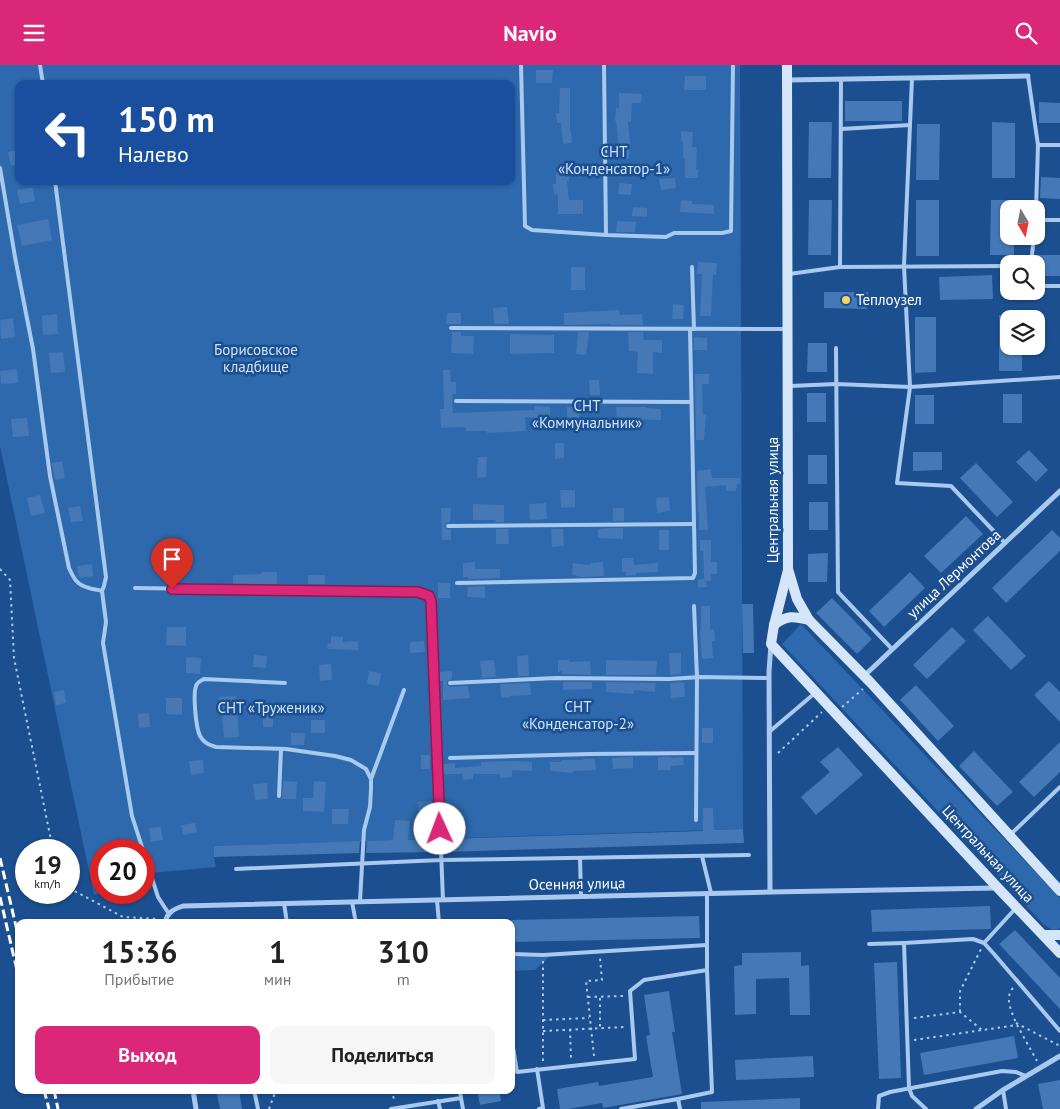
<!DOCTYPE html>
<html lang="ru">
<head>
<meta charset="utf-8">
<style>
  :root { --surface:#fff; --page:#f6f6f6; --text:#222; --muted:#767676; --accent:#db2777 }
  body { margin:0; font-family:"PT Sans",sans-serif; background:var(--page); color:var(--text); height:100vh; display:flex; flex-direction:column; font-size:19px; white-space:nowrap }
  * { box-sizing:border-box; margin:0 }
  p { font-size:16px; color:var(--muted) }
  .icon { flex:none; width:28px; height:28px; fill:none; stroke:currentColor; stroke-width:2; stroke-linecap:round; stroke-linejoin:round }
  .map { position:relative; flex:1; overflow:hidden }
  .panel { position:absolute; left:15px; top:854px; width:500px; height:175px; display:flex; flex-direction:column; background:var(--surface); border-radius:10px; box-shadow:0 1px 4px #0004 }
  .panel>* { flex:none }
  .banner { position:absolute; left:15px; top:15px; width:500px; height:105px; border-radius:10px; box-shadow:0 1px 4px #0004; background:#1a4fa0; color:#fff; overflow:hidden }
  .needle { width:32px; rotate:170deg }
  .buttons { position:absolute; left:1000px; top:135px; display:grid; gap:10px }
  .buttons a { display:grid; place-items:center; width:45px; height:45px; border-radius:10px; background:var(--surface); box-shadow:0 1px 4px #0004; font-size:25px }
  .speed { position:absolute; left:15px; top:774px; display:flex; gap:10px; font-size:25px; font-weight:700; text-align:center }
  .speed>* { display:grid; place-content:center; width:65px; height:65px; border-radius:50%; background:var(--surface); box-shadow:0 1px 4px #0004; line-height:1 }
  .speed small { font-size:12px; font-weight:400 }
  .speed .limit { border:8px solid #d22; background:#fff; color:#111 }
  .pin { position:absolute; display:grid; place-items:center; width:42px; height:42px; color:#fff; margin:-51px -21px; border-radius:50% 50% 50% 0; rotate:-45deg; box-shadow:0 0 5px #0007 }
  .pin .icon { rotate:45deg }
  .me { position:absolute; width:55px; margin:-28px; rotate:358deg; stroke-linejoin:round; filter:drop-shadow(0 0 4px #0008) }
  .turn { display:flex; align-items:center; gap:18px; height:105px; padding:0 20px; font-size:22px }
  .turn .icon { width:65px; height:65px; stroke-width:2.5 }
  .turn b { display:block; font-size:35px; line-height:42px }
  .eta { display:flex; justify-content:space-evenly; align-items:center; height:85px; text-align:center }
  .eta b { font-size:30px; font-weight:800; line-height:35px }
  .primary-button { display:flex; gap:10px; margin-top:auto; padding:10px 20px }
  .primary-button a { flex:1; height:58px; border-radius:10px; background:var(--accent); color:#fff; font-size:20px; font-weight:800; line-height:58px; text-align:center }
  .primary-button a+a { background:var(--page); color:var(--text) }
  header { display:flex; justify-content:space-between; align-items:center; height:65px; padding:0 20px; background:var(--accent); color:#fff; font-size:22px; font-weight:800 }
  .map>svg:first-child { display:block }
</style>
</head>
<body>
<header><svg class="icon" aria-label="menu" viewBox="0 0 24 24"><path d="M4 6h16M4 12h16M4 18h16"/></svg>Navio<svg class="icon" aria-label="search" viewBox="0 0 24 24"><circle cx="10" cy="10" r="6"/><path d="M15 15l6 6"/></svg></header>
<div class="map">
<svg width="1060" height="1044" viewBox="0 0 1060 1044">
  <rect width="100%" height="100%" fill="#1b4f8f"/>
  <g fill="#2e69ad" fill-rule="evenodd">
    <path d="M0,0H740L743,764L214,781V792L216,802L150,808L144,810V785H101V827L94,830L0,381ZM19,19H511V116H19Z"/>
    <path d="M801,559L1060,833V863L1055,866L1044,860L782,579Z"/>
    <path d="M551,890L535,905L511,906V892Z"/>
  </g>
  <g fill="#4478b7">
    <path d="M536,5H553L552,18H536Z"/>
    <path d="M685,11H706V25H684Z"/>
    <path d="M560,23H570V67H571L572,78L563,79L561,58H557L556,48H559Z"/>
    <path d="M619,28L642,29L641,38H632L631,57H628L630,78L629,94L616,93L617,83L619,84L616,56H615L616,43H619Z"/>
    <rect x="845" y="36" width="57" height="20"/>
    <path d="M1039,37L1060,38V58H1039Z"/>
    <path d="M809,57H832L831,113H808Z"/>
    <path d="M992,57L1015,58V113H992Z"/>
    <path d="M917,59H940L939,115H916Z"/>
    <path d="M681,66L693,67L692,82H697L696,105H698V113H685V93H683V76H681Z"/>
    <path d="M19,85V99L11,101L8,87Z"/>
    <path d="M556,105H569V116H567L569,135H583V149H558V129L554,130L553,119H556Z"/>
    <path d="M1041,112L1060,113V134L1040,133Z"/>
    <path d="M675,113L676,123L661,125L659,114Z"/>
    <path d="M619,118L632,119L631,130L618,129Z"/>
    <path d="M33,123L35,136L20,139L17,125Z"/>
    <path d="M681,135L692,136V139L714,140V149L680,147Z"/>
    <path d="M809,135H832L831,190H808Z"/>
    <rect x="916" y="135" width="23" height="56"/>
    <path d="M991,135H1014V144H1009V171H1014V190H990Z"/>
    <path d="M633,142L647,143V152L632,151Z"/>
    <path d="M48,154L52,175L22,181L17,160Z"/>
    <path d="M617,156L636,157L635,167H616Z"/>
    <rect x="1036" y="190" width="24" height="21"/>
    <path d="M698,197L717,198L716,210H713L711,251H700L702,209H697Z"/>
    <rect x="571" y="202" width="14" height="23"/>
    <path d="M992,210L993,234L940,235L939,212Z"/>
    <path d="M824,227H868L867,244L824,243Z"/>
    <path d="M673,239L684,240L683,254H672Z"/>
    <path d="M507,242L509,259H494L493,243Z"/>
    <path d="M619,245L620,250L642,249L643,260H610V259L564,260V248Z"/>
    <path d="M447,248H461V259H446Z"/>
    <path d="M57,249L58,269L43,270L42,251Z"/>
    <path d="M999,250L1009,251V281H1022V306H999Z"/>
    <path d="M915,252H936V307L915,308Z"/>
    <path d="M13,253L15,272L1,274L0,255Z"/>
    <path d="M452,267H461V271H474L473,289L451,288Z"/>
    <path d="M578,267H589L586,290L576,289Z"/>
    <path d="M628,267H643L644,275H662V288L653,287V309L637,308L638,287L629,286Z"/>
    <path d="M510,269L554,270V288L510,289Z"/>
    <path d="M694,272L707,273V285H694Z"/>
    <path d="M808,278H827V307H807Z"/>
    <path d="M63,287L65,307L51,308L49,288Z"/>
    <path d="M17,304L18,318L1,319L0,306Z"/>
    <path d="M443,305H450L451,317H456V329H452L453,348L534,345L535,341L550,342V354L525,352L526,366L487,368V366H466V362L441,363L440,344H444Z"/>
    <path d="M695,309H709V319H702L703,350H706L704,375H696Z"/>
    <path d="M589,315H599L600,330H590Z"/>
    <rect x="807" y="328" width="19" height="29"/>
    <rect x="1003" y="329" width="19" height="29"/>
    <rect x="915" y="330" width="19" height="29"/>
    <rect x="567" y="342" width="12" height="20"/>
    <path d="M616,342H646V343L661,344V355L627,354V357H617Z"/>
    <path d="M27,353L29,371L13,372L11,354Z"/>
    <path d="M555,378H564V393L555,394Z"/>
    <path d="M1029,385L1048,405L1036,417L1016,397Z"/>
    <path d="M913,387H942V405L913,406Z"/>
    <rect x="808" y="390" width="19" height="29"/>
    <path d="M478,392H487L486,412L477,413Z"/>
    <path d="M62,396L65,413L55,415L52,398Z"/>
    <path d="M976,398L1013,437L997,452L960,413Z"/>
    <path d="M711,404L712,413H740V419H737L736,426H726V420L705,422L708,465H699V447H698L697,406Z"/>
    <path d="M560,425H575V442L561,443Z"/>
    <path d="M40,430L45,448L31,451L27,433Z"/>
    <path d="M669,432L670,446L657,448L656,433Z"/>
    <rect x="809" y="437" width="19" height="28"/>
    <path d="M546,438L547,454L530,455L529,439Z"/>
    <path d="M473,439L504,440V457H496L495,455H473Z"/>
    <path d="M80,441L83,456L71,457L68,443Z"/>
    <path d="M441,443H451L450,457L446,458L444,462L447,464L451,465V475H442Z"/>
    <rect x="613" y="443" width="11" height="13"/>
    <path d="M966,451L983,469L941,508L924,491Z"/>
    <path d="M612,463H623V474L598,473V464Z"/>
    <path d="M496,464H508L509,479H496Z"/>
    <path d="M551,464H563L564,481L552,482Z"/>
    <rect x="659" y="465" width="10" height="20"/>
    <path d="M1052,465L1060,473V486L1006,538L992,523Z"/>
    <path d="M700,475H711V497H717V509H711V516H706L707,522L698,523V515L704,514L703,486H700Z"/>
    <path d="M828,488L827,517H808V489Z"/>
    <path d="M622,493H633L634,500L658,498V507L636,508V510L626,511V507H622Z"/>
    <path d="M475,497V504H500V513L468,514V512H463V498Z"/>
    <path d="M603,497L604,511L582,512L572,510L573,498L590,500V498Z"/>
    <path d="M92,499L93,511L79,513L77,501Z"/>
    <path d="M261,507H277V519L233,520V510L261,509Z"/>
    <path d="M910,507L925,523L884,562L869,546Z"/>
    <rect x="308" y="510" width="17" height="9"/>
    <rect x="438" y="518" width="12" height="15"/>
    <path d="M485,521V533L467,532L468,522Z"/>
    <path d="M832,533L872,574L857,589L816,548Z"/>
    <path d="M742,539H753L754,588H743Z"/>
    <path d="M701,541H710V565L714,564L715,576H712L713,593L702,594L700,565H701Z"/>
    <path d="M988,551L1026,591L1011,605L973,565Z"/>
    <path d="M167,562H186V581L166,580Z"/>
    <path d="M952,562L966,576L927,614L913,600Z"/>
    <path d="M331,571L343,572V577L358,576L359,585L328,584L327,579L331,578Z"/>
    <path d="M424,576L425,587L410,588V577Z"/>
    <path d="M669,588H681V609L670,610Z"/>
    <path d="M254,590L267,591L266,603L253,602Z"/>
    <path d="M528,590L529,611H518L517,591Z"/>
    <path d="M186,592L201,593L200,609L186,608Z"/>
    <path d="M494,595L496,612L482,613L480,596Z"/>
    <path d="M558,595H569V597L590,596L591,610L562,609V606L558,607Z"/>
    <path d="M606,595L657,596L656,610H606Z"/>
    <path d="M331,599L332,615L320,616L319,600Z"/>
    <path d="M369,606L381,608L379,621L367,619Z"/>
    <path d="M452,606V614L447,616V620L450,622L468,621L470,633L443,635V616H439V607Z"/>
    <path d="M1049,616L1060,627V657L1034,630Z"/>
    <path d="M563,617H592V624L563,625Z"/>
    <path d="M606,617L656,618L655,627L634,625V629L606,627Z"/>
    <path d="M684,617L685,632L671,633L670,618Z"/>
    <path d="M530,618L531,630L510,631V632L501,633L500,619Z"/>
    <path d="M916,620L954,661L938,676L900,635Z"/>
    <path d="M64,625L66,638L56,640L54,627Z"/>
    <path d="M236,631L239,672L224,673L222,650H220L219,632Z"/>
    <path d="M166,633H182V650L166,649Z"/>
    <path d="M263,645L273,646V662H263Z"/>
    <path d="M149,648L150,662L139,663L138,649Z"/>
    <rect x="311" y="655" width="14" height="13"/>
    <rect x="702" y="663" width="11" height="15"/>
    <path d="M291,668H305L304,680H291Z"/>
    <path d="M1060,677V707L1034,732L1019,717Z"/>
    <path d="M838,682L863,710L816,750L801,732L830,707L820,697Z"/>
    <path d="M974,686L1013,727L997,741L959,701Z"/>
    <rect x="421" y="690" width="9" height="14"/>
    <path d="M633,692V703L613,704L612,693Z"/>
    <path d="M658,692H671V693L683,692L684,700L671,701V705H658Z"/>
    <path d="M583,694H595L596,705L573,706V708L550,706V697H562V695H583Z"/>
    <path d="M203,695L204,708L191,710L189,696Z"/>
    <path d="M514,696L532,697V706L512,705V712L500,713V709H473V714L463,715L462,709H443V699L455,698V703L481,701V697Z"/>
    <path d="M283,716L297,717L296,734H282Z"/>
    <path d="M314,716L326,717L324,747L303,746V733H313Z"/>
    <path d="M267,718L268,734L255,735L253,719Z"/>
    <path d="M432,736L433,748L419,749L418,737Z"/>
    <path d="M703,743H713L714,765L743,764L744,778L445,787L444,774L703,766Z"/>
    <path d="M332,744H349L348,759H332Z"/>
    <path d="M395,755L410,756L408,775L437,774V787L366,788L367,776L393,775Z"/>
    <path d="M195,758L197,767L183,770L181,760Z"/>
    <path d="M161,762L163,775L151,777L149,763Z"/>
    <path d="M360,776L359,788L214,792V781Z"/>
    <path d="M990,841L991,864L872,867L871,845Z"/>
    <path d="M699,851L700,873L511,877V855Z"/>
    <path d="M1015,865L1060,913V944L999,879Z"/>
    <path d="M801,887V901L809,900L810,950H790L789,913L756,914V949L735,950L734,901L742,900V888Z"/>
    <path d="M897,897L901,1013L879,1014L874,898Z"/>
    <path d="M669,926L675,967H672L682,1029L603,1043L602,1038L568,1044H560L557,1024L598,1017L599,1021L653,1012L646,971L650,970L644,930Z"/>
    <path d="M1014,971L1018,993L924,1010L920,988Z"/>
    <path d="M813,991L814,1012L736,1015L735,995Z"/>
    <path d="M1060,1015V1044H1043L1038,1019Z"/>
    <path d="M216,1025H239L242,1044H220Z"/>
    <path d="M477,1025H499L501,1036L480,1040Z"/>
    <path d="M800,1033V1044H701V1037Z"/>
  </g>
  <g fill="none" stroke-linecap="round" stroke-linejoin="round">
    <g stroke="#a9c9ee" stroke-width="2" stroke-dasharray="2.5 4" stroke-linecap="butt">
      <path d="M0,504L10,515L14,593L53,785"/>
      <path d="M842,642L863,624"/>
      <path d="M778,688L822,647"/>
      <path d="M69,823L123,852L159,854"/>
      <path d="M1013,923C1004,933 1012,947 1016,958"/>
      <path d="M588,932L623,931"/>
      <path d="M600,933V963"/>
      <path d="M960,947V926L981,884"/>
      <path d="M914,953L960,947L982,965"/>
      <path d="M543,955L589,953"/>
      <path d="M1016,958L1060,981"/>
      <path d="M570,964L571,994"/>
      <path d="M543,966L625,962"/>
      <path d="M914,975L1017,960L1037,996"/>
      <path d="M594,991L586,916L602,915L600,893"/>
      <path d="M543,996V896"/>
      <path d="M391,1025L395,1037"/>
      <path d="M269,1044L276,1025"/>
    </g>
    <g stroke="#a9c9ee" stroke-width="4">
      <path d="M40,0L43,19"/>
      <path d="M521,0L525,161L532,165L606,170L666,172L674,168H722L731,166L733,0"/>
      <path d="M604,0L606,170"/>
      <path d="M1028,11L1038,80L1036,144"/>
      <path d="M912,13L904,201L910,322L897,418L951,421L1005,478"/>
      <path d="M841,64L910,60"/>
      <path d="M1038,80H1060"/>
      <path d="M0,103L15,192L33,284L50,411L69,503C74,514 77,520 89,523C93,525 97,524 102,526L106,557L103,578L132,751L143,785"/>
      <path d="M55,116L106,512L104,521L102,526"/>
      <path d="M1036,155H1060"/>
      <path d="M1031,199L1034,171"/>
      <path d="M692,202L694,264"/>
      <path d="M840,202L841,14"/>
      <path d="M789,209L840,202L1009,201"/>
      <path d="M1036,221H1060"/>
      <path d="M451,263L787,264"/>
      <path d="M836,283L838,527L892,584"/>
      <path d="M790,321L836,319L910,322L1060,312"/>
      <path d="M456,336L691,337"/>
      <path d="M448,461L694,459"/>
      <path d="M457,518L693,513L695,508L690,264"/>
      <path d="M135,523L418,527L429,531L431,536L443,835"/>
      <path d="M694,541L697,612L696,755"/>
      <path d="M285,618L204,614C201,616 199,616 197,619C192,626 196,663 200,671C204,678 209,680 216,682L286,684L335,691L351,695L366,704L371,714V724L370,742L364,765L360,836"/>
      <path d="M450,618L556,613L669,614L700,612L769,613"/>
      <path d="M769,667L815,628"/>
      <path d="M450,693L590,689L696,688"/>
      <path d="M371,714L404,625"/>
      <path d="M279,731L281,684"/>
      <path d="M1011,769L1060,722"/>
      <path d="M144,788L158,832L169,849"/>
      <path d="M702,791L711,828"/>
      <path d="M580,793L581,831"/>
      <path d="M236,804L441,795L749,790"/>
      <path d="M437,835L439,858"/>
      <path d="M352,837L356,858"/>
      <path d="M284,838L287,858"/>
      <path d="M984,878L1015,844"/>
      <path d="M869,879L904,878"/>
      <path d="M511,889L543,890L707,880"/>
      <path d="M511,969L517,1007L635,994L630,926L644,915L707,905V828"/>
      <path d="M537,1004L543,1043L539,1044"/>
      <path d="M254,1025L258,1044"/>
      <path d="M1003,1025L1006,1044"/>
      <path d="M461,1033L463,1044"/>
      <path d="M678,1034L680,1044"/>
      <path d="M438,1036L440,1044"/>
      <path d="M391,1044L461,1033L460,1025"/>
      <path d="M621,1044L678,1034L712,1027L707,905"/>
      <path d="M878,1044L879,1031L890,1027L1002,1006L1016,1007L1026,1011"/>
      <path d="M926,1044L912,1031L909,1023L904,878L973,874L984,878L994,889L1060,966"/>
    </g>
    <g stroke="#a9c9ee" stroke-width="5">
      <path d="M787,15L1028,11"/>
      <path d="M864,611L1060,426"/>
      <path d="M770,827L769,607L771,579"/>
      <path d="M165,858C167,847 174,844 183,841L770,827L997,823"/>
      <path d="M193,1025L196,1044"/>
      <path d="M976,1044L1003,1025L1060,991"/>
    </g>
    <g stroke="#d6e6fa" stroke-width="10">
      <path d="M787,0L788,504L797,534L809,555L871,618L1060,826"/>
      <path d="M788,505L774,560L771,579L998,823L1060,888"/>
      <path d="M774,560C786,550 794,551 809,555"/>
      <path d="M1044,870H1060"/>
    </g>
    <g stroke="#fff" stroke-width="3" stroke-dasharray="9 4" stroke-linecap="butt">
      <path d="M0,793L19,874"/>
      <path d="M0,832L19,914"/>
      <path d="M44,1025L49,1044"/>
      <path d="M54,1025L58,1044"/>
    </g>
  </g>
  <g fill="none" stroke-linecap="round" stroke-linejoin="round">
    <defs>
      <path id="route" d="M172,524L418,527L429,531L431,536L440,764"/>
    </defs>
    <use href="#route" stroke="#8e194d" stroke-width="12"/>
    <use href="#route" stroke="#db2777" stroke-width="9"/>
  </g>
  <circle fill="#ffd166" stroke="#1b4f8f" stroke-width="2" cx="846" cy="235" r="5"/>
  <g text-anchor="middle" stroke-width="5" stroke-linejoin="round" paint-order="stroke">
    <g font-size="15" fill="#cfe3fa" stroke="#1b4f8f">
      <text x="614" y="92">СНТ<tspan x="614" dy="17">«Конденсатор-1»</tspan></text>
      <text x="256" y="290">Борисовское<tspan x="256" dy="17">кладбище</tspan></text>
      <text x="587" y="346">СНТ<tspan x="587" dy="17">«Коммунальник»</tspan></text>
      <text x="578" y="647">СНТ<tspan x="578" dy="17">«Конденсатор-2»</tspan></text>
      <text x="271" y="648">СНТ «Труженик»</text>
    </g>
    <g font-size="15" fill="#fff" stroke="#1b4f8f" text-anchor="start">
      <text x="856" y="240">Теплоузел</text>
    </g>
    <g font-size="15" fill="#fff" stroke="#1b4f8f">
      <text transform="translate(773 435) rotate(-90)" y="5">Центральная улица</text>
      <text transform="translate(954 509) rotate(-43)" y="5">улица Лермонтова</text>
      <text transform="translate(988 789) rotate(47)" y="5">Центральная улица</text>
      <text transform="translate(577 819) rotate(-1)" y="5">Осенняя улица</text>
    </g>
  </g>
</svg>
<div class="buttons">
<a><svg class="needle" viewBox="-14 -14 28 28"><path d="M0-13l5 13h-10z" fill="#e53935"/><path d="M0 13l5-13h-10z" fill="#767676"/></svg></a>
<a><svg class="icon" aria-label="search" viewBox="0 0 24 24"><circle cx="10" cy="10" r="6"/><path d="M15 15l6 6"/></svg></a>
<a><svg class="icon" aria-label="layers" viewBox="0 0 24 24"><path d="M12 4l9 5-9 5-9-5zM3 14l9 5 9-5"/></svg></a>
</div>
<div class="speed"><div>19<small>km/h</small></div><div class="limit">20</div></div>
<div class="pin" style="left:172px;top:524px;background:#d93025"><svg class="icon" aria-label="arrive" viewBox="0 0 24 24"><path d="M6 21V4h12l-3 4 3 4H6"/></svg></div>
<svg class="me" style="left:440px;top:764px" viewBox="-20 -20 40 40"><circle r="19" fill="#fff"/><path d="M0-13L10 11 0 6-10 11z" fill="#db2777"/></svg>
<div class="banner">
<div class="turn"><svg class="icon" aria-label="left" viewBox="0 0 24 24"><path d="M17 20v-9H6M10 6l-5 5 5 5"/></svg><div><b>150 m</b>Налево</div></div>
</div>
<section class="panel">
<div class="eta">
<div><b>15:36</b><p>Прибытие</p></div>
<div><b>1</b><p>мин</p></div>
<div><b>310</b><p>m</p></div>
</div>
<div class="primary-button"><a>Выход</a><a>Поделиться</a></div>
</section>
</div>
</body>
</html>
